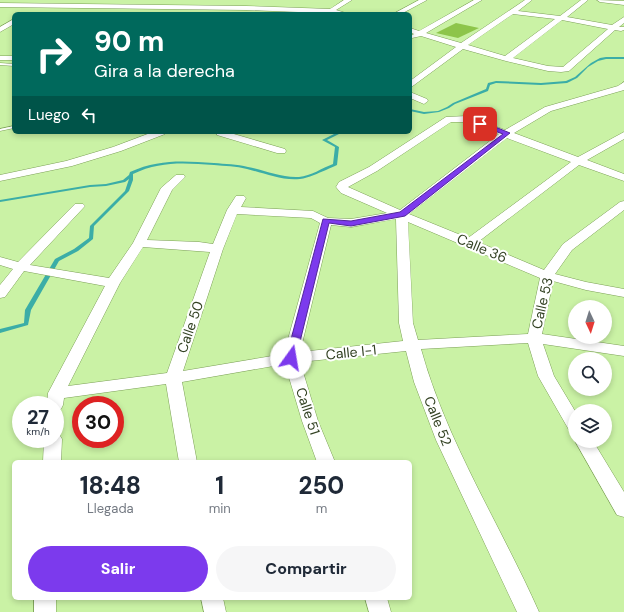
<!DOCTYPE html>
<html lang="es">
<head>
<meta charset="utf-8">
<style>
  :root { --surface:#fff; --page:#f6f6f7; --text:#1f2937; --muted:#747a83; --accent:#7c3aed }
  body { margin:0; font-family:"DM Sans",sans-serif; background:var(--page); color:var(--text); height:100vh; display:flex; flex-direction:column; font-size:15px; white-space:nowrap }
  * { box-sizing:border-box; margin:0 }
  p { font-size:13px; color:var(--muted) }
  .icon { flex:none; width:22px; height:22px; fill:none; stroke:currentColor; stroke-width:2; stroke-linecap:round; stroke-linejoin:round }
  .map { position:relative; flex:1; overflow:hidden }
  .drawer { position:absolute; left:12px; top:460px; width:400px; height:140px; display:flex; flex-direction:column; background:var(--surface); border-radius:6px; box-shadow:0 2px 6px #0003 }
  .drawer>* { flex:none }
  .guide { position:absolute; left:12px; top:12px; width:400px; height:122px; border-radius:6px; box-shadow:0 2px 6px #0003; background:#00695c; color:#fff; overflow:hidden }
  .needle { width:26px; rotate:176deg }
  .fabs { position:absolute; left:568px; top:300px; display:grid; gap:8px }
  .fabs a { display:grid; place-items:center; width:44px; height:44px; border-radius:50%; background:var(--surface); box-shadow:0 2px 6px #0003; font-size:20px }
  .speed { position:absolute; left:12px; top:396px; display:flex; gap:8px; font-size:20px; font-weight:700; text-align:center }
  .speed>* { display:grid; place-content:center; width:52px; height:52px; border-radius:50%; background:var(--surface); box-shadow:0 2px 6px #0003; line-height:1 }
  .speed small { font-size:10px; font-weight:400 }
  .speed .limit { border:6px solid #d22; background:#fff; color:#111 }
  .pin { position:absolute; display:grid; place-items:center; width:34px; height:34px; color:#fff; margin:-17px; border-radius:8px; box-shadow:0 2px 6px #0006 }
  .me { position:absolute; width:44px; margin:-22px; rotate:13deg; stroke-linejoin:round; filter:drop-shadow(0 0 3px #0008) }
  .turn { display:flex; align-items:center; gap:14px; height:84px; padding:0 16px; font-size:18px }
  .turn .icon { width:52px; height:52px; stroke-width:2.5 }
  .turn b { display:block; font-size:28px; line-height:34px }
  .then { display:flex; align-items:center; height:38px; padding:0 16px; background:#0003; gap:8px; font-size:15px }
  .eta { display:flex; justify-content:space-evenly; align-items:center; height:68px; text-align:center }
  .eta b { font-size:24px; font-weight:800; line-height:28px }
  .cta { display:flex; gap:8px; margin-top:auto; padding:8px 16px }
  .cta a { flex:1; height:46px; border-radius:24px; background:var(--accent); color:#fff; font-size:16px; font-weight:800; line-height:46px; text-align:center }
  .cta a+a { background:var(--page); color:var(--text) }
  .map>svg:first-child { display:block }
</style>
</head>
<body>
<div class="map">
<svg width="624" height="612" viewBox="0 0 624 612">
  <rect width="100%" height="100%" fill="#caf2a5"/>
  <path fill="#8dc54a" d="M456,23L479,28L458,38L436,33Z"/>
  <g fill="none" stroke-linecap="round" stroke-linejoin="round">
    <g fill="#3bada7" fill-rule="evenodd">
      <path d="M606,57H624V59H606L598,61L588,67L577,78L567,83L541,85L496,83L490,85L488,91L455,104L449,108L439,112L424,114L410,111V109L424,112L438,111L447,107L453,103L486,89L488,83L496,81L541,83L566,81L575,77L591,63L600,58Z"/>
      <path d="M335,132H340L341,133L327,140L339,147L337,165C334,167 329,168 326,170C318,173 309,178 300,179C282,181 264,173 247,169C236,166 225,166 214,165C184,163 160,161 133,174V180L129,191L94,226L93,239L78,251L59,261L31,310L28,325L0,333V329L24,323L25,310L55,259L74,249L89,238L90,226L125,191L129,179L125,182L106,186L90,187L0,202V200L90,185L106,184L123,180L129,175L130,172C159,159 183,161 214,163C225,164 237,164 248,167C264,170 281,178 299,177C311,176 322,168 333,164L335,147L322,140L336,133Z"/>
    </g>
    <defs>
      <g id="service">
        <path d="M0,63L14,64V66L0,65Z"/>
        <path d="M14,126V128L0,131V129Z"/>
      </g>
      <g id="minor">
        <path d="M344,0H352L336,10L349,14L246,10L0,7V3L246,6L330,9Z"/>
        <path d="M419,0H427L401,14H393Z"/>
        <path d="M474,0H482L426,33L461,43L525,0H532L518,11L560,16L581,0H588L567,17L612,25L624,17V23L619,27H624V30L621,31L615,30L569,71L561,72L548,71L506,61L463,49L410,88V81L456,47L421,36L412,38L411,36L414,34L410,32V28L419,31ZM513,14L555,19L505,56L468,45ZM562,20L608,29L563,67L548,66L513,58Z"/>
        <path d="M597,0L624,1V5L600,2Z"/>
        <path d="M14,19V24L0,32V27Z"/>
        <rect x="0" y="56" width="14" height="4"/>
        <path d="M624,82V90L551,111L514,133L578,157L624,132V139L587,160L624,174V181L579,165L478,242L544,270L563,244L620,202L624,201V210L572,250L555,274L586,282L624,289V297L586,290L553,281L542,334L624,346V356L543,344L554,376L575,411V432L569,430L538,376L528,343L421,349C447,443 500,524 539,612H517L436,440L414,382L406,351L300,362L318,421L335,462H317L302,421L285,364L182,382L197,462H179L166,384L64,398L63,405L61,409L55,411V405H47L48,393L105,286L24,271L5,297L0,298V285L13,269L0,265V257L18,262L75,204H83L85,206L30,265L109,278L133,243L161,188L176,175H184L185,177L172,190L147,240L199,242L213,244L227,210L236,196H244L246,198L241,207L313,211L328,218L351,219L387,213L341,193L336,187L339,182L369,167L446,117L467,116L505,130L545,107L618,86ZM451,122H466L499,134L400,210L348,187L377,171ZM507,138L571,162L468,238L409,214ZM237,214L311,218L320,223L284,354L183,371L223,249ZM396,219L399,323L403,341L300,352L331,225L351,227ZM408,222L540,278L528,334L418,340L413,323ZM143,247L210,252L167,373L68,386L120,283Z"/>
        <path d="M410,92L427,99L428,101L424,104L410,98Z"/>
        <path d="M153,132H167L165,134L121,151L72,166L0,181V175L66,161L113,147Z"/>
        <path d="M216,132H227L285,149L286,151L285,153H277L217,135Z"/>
        <path d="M55,433L59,434L62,439L61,462H43L44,439H55Z"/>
        <path d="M575,441H593L624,492V517L617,515Z"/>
        <rect x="34" y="598" width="22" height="14"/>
        <path d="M201,598H223L226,612H204Z"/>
        <path d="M365,598H387L391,612H369Z"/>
      </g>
    </defs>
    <use href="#service" stroke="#7ca057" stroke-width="1"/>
    <use href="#minor" stroke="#7ca057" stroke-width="1"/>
    <use href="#service" fill="#fff" fill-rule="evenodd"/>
    <use href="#minor" fill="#fff" fill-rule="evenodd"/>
  </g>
  <path fill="#7c3aed" stroke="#51269a" d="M478,122H483L510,133L405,216L351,226L329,223L296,358L295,360H288L286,358L323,219L351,221L400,212L503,134L478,125Z"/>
  <g text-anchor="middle" stroke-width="4" stroke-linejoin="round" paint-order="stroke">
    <g font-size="14" fill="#334223" stroke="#fff">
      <text transform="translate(482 248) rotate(23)" y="5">Calle 36</text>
      <text transform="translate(542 303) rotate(-77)" y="5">Calle 53</text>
      <text transform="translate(190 327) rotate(-71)" y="5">Calle 50</text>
      <text transform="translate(351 352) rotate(-6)" y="5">Calle I-1</text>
      <text transform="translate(308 411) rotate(72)" y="5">Calle 51</text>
      <text transform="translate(438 421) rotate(68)" y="5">Calle 52</text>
    </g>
  </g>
</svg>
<div class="fabs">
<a><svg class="needle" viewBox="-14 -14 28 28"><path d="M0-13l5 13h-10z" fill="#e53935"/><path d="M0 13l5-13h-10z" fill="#747a83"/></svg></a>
<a><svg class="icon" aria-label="search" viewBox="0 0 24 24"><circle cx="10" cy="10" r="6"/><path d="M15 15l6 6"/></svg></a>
<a><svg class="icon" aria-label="layers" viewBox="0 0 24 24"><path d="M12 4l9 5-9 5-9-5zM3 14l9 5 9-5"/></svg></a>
</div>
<div class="speed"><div>27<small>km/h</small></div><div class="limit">30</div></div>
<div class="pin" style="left:480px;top:124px;background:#d93025"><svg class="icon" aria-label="arrive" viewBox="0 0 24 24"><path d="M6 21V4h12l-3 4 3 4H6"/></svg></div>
<svg class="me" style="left:291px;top:358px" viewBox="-20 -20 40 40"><circle r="19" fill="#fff"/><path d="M0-13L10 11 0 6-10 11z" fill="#7c3aed"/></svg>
<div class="guide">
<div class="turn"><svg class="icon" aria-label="right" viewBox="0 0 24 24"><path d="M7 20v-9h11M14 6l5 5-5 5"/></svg><div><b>90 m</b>Gira a la derecha</div></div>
<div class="then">Luego<svg class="icon" aria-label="left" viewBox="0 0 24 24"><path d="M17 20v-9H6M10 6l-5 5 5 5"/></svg></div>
</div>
<section class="drawer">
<div class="eta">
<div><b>18:48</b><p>Llegada</p></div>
<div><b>1</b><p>min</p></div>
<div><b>250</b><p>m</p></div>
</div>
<div class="cta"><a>Salir</a><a>Compartir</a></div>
</section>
</div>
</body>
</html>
